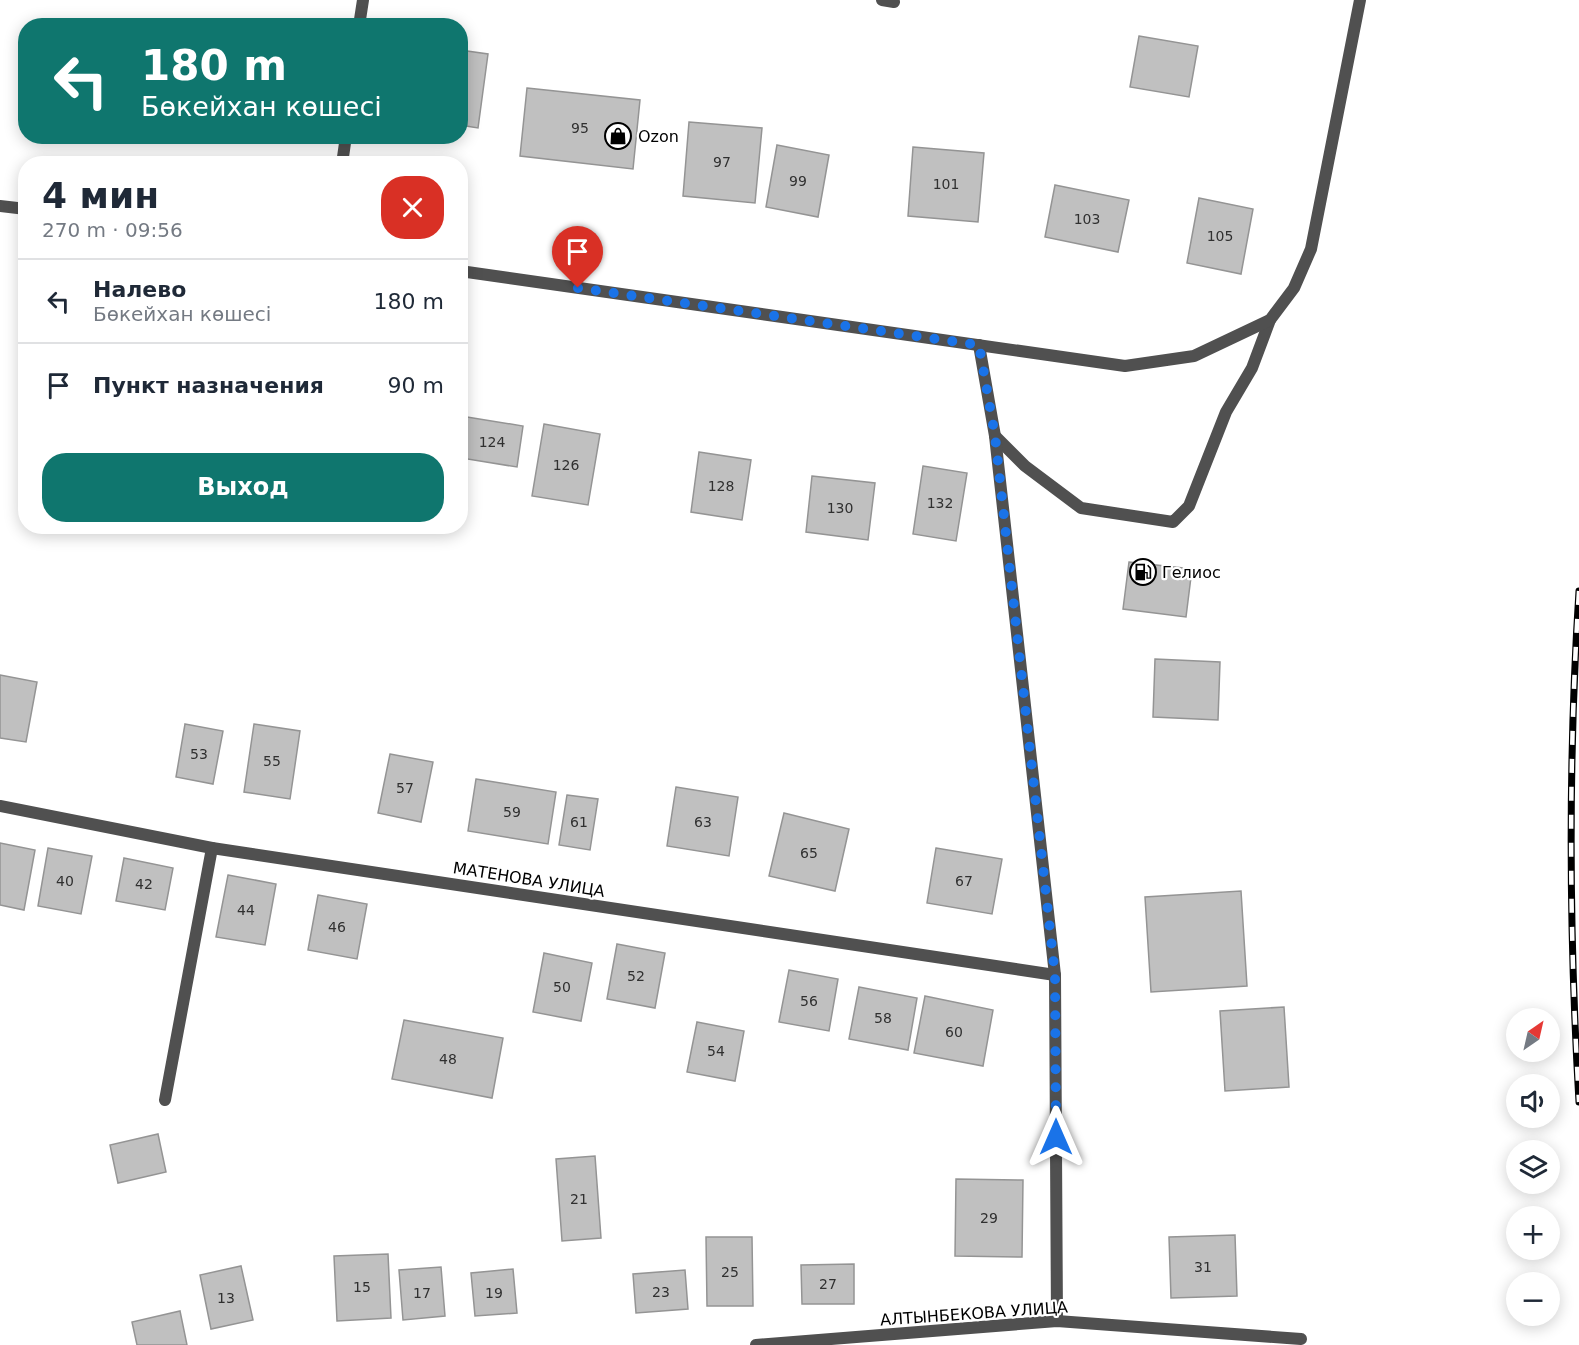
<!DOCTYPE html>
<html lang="ru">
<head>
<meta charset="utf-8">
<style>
  :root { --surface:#fff; --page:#f2f2f3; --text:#1f2937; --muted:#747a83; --line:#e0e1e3; --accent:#0f766e }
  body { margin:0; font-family:"DejaVu Sans",sans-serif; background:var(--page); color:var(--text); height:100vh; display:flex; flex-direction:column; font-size:22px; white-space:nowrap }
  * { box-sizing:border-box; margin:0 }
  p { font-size:20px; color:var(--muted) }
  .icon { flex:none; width:33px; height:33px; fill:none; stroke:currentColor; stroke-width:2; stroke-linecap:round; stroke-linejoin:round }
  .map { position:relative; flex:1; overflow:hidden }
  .side { position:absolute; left:18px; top:156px; width:450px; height:378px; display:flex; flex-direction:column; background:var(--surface); border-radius:24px; box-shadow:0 3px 15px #0003 }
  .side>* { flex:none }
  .hud { position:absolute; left:18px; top:18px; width:450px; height:126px; border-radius:24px; box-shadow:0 3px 15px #0003; background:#0f766e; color:#fff; overflow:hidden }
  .needle { width:39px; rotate:34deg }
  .tools { position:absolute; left:1506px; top:1008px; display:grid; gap:12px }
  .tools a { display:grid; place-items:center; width:54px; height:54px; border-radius:50%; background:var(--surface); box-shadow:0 3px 15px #0003; font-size:30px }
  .pin { position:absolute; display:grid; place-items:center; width:51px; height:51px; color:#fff; margin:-62px -26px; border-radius:50% 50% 50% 0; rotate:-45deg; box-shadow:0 0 6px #0007 }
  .pin .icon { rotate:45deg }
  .me { position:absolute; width:66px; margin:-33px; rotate:0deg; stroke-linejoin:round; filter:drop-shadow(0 0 4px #0008) }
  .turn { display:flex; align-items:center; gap:21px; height:126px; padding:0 24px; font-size:27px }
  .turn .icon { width:78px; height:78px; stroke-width:2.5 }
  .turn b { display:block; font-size:42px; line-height:51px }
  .round { display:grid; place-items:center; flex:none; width:63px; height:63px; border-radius:24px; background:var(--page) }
  .headline { display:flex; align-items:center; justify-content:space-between; height:102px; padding:0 24px }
  h1 { font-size:36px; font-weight:700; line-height:45px }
  .cta { display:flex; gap:12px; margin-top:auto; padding:12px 24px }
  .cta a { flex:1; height:69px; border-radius:24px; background:var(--accent); color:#fff; font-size:24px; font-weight:700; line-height:69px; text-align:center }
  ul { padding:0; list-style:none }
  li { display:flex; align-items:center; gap:18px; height:84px; padding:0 24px; border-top:2px solid var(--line) }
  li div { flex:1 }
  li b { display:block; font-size:22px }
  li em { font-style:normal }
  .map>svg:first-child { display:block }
</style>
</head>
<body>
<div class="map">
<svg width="1579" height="1345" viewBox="0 0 1579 1345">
  <rect width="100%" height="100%" fill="#fff"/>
  <g fill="#c0c0c0" stroke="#949494" stroke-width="1.5">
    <path d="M1139,36L1198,46L1189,97L1130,87Z"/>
    <path d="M460,50L488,54L478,128L460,125Z"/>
    <path d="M527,88L640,100L633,169L520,156Z"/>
    <path d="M689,122L762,128L755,203L683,196Z"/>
    <path d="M777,145L829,155L818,217L766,207Z"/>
    <path d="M913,147L984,153L978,222L908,216Z"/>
    <path d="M1055,185L1129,200L1118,252L1045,237Z"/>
    <path d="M1199,198L1253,209L1241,274L1187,263Z"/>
    <path d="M467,417L523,426L517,467L461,458Z"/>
    <path d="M544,424L600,434L588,505L532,496Z"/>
    <path d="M699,452L751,460L742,520L691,512Z"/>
    <path d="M923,466L967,473L956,541L913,534Z"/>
    <path d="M812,476L875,483L868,540L806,532Z"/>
    <path d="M1129,562L1192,569L1186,617L1123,609Z"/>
    <path d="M1155,659L1220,662L1218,720L1153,717Z"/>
    <path d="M0,675L37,682L26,742L0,738Z"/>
    <path d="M185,724L223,731L213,784L176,777Z"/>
    <path d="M254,724L300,731L290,799L244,792Z"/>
    <path d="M390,754L433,762L421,822L378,813Z"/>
    <path d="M476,779L556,792L548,844L468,831Z"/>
    <path d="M676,787L738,797L729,856L667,846Z"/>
    <path d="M567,795L598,799L590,850L559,845Z"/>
    <path d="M784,813L849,829L835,891L769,876Z"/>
    <path d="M0,843L35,850L24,910L0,905Z"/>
    <path d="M48,848L92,856L81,914L38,906Z"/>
    <path d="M936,848L1002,859L992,914L927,903Z"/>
    <path d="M124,858L173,868L165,910L116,901Z"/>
    <path d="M228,875L276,884L265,945L216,937Z"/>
    <path d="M1241,891L1247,986L1151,992L1145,897Z"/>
    <path d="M318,895L367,904L357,959L308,950Z"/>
    <path d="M617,944L665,953L655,1008L607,999Z"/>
    <path d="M544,953L592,963L581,1021L533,1012Z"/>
    <path d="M789,970L838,979L829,1031L779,1022Z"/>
    <path d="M859,987L917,998L908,1050L849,1039Z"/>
    <path d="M925,996L993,1010L983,1066L914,1053Z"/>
    <path d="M1284,1007L1289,1087L1225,1091L1220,1011Z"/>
    <path d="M404,1020L503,1038L492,1098L392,1079Z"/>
    <path d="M697,1022L744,1031L735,1081L687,1072Z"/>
    <path d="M158,1134L166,1172L118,1183L110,1145Z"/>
    <path d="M595,1156L601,1238L562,1241L556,1159Z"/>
    <path d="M956,1179L1023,1180L1022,1257L955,1256Z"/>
    <path d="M1235,1235L1237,1296L1171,1298L1169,1237Z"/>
    <path d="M706,1237H752L753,1306H707Z"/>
    <path d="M388,1254L391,1318L337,1321L334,1256Z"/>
    <path d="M854,1264V1304H802L801,1265Z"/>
    <path d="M241,1266L253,1320L211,1329L200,1275Z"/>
    <path d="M441,1267L445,1316L403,1320L399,1270Z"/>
    <path d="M513,1269L517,1313L475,1316L471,1273Z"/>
    <path d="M685,1270L688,1309L636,1313L633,1274Z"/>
    <path d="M180,1311L187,1345H137L132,1322Z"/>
  </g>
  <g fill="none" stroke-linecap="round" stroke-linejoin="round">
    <g stroke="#505050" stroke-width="12">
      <path d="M882,0L894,2"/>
      <path d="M359,26L363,0"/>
      <path d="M342,164L346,136"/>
      <path d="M995,436L1025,466L1081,508L1173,522L1189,506L1226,412L1252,368L1270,320"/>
      <path d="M165,1100L212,848"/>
    </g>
    <g stroke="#505050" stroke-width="12">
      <path d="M979,345L995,436L1055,975L1057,1321"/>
      <path d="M0,806L212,848L1055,975"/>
      <path d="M756,1345L1057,1321L1301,1339"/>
    </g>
    <g stroke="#505050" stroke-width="12">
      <path d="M0,206L26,209"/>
      <path d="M460,271L1125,366L1194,356L1270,320L1294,288L1311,249L1360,0"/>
    </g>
    <defs>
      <path id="rail" d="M1579,591C1568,762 1569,932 1579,1102"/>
    </defs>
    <use href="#rail" stroke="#000" stroke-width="7"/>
    <use href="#rail" stroke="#fff" stroke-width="4.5" stroke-dasharray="14" stroke-linecap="butt"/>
  </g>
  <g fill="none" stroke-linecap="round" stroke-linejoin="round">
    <path stroke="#1a73e8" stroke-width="10" stroke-dasharray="0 18" d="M578,288L979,345L995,436L1055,975L1056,1137"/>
  </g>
  <defs>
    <symbol id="shop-ring" viewBox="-11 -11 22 22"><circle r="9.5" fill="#fff" stroke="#000" stroke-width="1.5"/><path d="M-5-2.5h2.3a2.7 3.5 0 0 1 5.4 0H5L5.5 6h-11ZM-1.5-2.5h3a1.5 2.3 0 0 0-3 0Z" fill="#000"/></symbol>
    <symbol id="fuel-ring" viewBox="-11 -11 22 22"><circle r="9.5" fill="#fff" stroke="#000" stroke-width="1.5"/><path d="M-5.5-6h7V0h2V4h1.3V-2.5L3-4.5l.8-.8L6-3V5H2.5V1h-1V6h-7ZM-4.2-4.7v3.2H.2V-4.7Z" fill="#000"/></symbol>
  </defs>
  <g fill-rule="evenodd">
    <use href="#shop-ring" x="603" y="121" width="30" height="30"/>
    <use href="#fuel-ring" x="1128" y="557" width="30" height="30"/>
  </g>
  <g text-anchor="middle" stroke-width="4.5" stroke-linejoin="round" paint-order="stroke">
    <g font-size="14" fill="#303030">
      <text x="580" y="133">95</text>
      <text x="722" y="167">97</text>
      <text x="798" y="186">99</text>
      <text x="946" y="189">101</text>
      <text x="1087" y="224">103</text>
      <text x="1220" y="241">105</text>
      <text x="492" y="447">124</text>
      <text x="566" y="470">126</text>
      <text x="721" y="491">128</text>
      <text x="940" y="508">132</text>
      <text x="840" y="513">130</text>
      <text x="199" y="759">53</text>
      <text x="272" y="766">55</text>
      <text x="405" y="793">57</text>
      <text x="512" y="817">59</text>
      <text x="579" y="827">61</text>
      <text x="703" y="827">63</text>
      <text x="809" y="858">65</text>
      <text x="65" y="886">40</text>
      <text x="964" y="886">67</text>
      <text x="144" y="889">42</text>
      <text x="246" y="915">44</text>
      <text x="337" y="932">46</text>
      <text x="636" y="981">52</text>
      <text x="562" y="992">50</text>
      <text x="809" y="1006">56</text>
      <text x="883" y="1023">58</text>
      <text x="954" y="1037">60</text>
      <text x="716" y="1056">54</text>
      <text x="448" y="1064">48</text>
      <text x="579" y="1204">21</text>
      <text x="989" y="1223">29</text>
      <text x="1203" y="1272">31</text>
      <text x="730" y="1277">25</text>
      <text x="828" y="1289">27</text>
      <text x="362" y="1292">15</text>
      <text x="661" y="1297">23</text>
      <text x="422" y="1298">17</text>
      <text x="494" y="1298">19</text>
      <text x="226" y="1303">13</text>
    </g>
    <g font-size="16" fill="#000" stroke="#fff" text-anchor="start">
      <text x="638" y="142">Ozon</text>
      <text x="1162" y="578">Гелиос</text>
    </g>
    <g font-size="16" fill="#000" stroke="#fff">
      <text transform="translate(529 879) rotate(9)" y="6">МАТЕНОВА УЛИЦА</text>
      <text transform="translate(974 1313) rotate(-4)" y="6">АЛТЫНБЕКОВА УЛИЦА</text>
    </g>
  </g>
</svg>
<div class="tools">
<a><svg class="needle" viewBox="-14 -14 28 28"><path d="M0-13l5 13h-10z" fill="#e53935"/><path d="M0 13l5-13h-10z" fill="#747a83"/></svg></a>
<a><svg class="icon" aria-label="sound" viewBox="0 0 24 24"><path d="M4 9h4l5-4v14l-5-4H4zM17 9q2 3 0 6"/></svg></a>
<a><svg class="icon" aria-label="layers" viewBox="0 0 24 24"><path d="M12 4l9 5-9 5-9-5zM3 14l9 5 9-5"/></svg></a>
<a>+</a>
<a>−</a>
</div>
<div class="pin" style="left:578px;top:288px;background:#d93025"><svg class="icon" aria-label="arrive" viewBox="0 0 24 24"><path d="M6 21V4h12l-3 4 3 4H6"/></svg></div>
<svg class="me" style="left:1056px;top:1137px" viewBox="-20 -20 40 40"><path d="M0-17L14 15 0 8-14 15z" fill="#1a73e8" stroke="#fff" stroke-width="4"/></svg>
<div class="hud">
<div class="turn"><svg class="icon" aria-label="left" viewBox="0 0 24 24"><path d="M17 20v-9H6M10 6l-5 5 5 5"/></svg><div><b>180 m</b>Бөкейхан көшесі</div></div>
</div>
<section class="side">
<div class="headline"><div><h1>4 мин</h1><p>270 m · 09:56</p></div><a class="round" style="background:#d93025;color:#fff"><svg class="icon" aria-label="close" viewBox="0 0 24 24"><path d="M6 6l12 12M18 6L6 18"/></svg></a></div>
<ul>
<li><svg class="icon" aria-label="left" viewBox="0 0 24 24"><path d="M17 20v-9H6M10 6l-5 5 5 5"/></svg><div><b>Налево</b><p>Бөкейхан көшесі</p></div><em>180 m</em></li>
<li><svg class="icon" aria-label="arrive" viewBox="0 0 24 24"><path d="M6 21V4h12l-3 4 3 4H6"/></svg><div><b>Пункт назначения</b></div><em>90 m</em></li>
</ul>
<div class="cta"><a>Выход</a></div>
</section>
</div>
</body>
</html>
